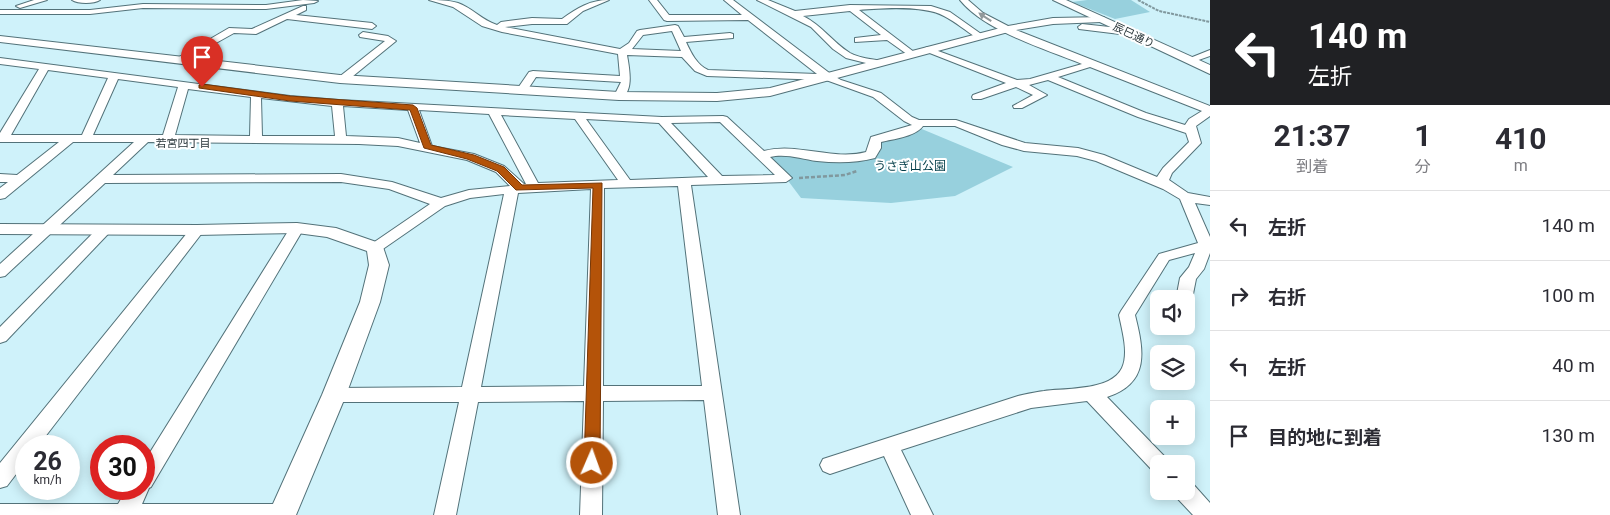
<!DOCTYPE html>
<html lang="ja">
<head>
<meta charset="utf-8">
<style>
  :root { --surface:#fff; --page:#f7f7f7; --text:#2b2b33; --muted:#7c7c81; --line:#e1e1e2 }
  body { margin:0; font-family:Roboto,"Noto Sans JP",sans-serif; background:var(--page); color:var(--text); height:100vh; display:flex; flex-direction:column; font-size:19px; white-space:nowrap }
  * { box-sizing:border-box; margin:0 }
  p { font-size:16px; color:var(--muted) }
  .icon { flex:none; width:28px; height:28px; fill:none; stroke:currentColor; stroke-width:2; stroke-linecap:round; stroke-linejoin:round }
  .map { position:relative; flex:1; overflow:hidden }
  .side { display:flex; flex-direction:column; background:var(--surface); width:400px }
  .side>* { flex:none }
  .guide { background:#202124; color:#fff; overflow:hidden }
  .fabs { position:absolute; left:1150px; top:290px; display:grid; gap:10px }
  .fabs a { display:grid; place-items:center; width:45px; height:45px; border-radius:8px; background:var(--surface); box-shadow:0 2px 12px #0003; font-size:25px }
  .speed { position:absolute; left:15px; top:435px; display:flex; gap:10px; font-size:25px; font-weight:700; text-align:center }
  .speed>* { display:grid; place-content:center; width:65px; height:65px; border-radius:50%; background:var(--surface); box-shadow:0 2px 12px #0003; line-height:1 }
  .speed small { font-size:12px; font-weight:400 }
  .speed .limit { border:8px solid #d22; background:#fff; color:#111 }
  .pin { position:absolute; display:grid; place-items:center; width:42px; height:42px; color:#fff; margin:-51px -21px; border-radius:50% 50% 50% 0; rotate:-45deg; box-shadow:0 0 5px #0007 }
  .pin .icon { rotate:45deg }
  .me { position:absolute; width:55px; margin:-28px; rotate:2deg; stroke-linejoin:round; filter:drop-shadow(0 0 4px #0008) }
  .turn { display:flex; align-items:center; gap:18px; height:105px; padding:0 15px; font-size:22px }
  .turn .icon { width:65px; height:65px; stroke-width:2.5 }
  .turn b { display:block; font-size:35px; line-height:42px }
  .eta { display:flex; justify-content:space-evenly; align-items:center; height:85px; text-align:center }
  .eta b { font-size:30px; font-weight:700; line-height:35px }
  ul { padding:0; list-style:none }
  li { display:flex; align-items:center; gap:15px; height:70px; padding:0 15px; border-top:1px solid var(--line) }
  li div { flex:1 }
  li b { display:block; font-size:19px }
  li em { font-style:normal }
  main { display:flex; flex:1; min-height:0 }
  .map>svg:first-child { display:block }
</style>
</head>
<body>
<main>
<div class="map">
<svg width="1210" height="515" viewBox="0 0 1210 515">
  <rect width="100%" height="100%" fill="#cff2fa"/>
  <g fill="#97d0dd">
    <path d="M1087,0H1131L1150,12L1115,19L1072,2Z"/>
    <path d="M917,127L1013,167L955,196L891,203L801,198L786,178L762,155C798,146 835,164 871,155L875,140Z"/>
  </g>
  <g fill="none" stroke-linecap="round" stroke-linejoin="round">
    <defs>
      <g id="minor">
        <path d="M34,0H47L20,8L16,6Z"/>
        <path d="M72,0H100C94,4 78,4 72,0Z"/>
        <path d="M303,0L318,1L314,3L266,9L143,8L90,14H0V10H90L143,4L266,5Z"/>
        <path d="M429,0C439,0 448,0 458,3C472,8 482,20 497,25L501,22L532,18L562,19C577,8 590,0 609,0L583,11L567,24H532L505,27L620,49L629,43L637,31L640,30L675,25L678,26L684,37L730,33L733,34V38L686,42C691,53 697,65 708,70L817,74L748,20L667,21L664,20L649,0H657L669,15H742L724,0H733L832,75L841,80L881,93L912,117L919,120H956L1025,143L1078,148L1104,155L1157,177L1163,168L1189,142L1186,133L1138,117L1048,80L1029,85L1047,95L1022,108H1014L1013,106L1033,95L1016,87L981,99H973L972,97L973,95L1006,83L922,50L927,47L930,48L1017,80L1030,79L1082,64C1045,49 985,31 960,0H968L983,13L1008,26L1053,18L1104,17L1105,19L1101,22L1053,24L1016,30L1210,106V116L1196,126L1201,143L1172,173L1169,180L1188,193L1210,197V205L1195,203L1210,237V253L1204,269L1196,279L1192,299L1186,304V299H1176L1180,278L1189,267L1195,253L1169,260L1135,315C1144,351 1150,383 1107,397L1166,458L1169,464H1159V473L1152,470L1087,401L1031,408L901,450L933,515H911L884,456L830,474L823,471L820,465L823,459L1018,396C1027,394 1035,392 1044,391C1066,388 1111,391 1122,368C1129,353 1122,330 1119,315L1121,311L1159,254L1198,243L1180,199L1163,189L1096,161L1077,156L1024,151L1002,145L955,126H923C915,137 893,139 881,142V148L875,158C856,163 837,163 817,161C802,159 785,153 770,157L792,178L786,182L691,185L740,515H718L704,400L603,401L602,515H580L584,401L478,402L456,515H434L459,402H334L327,400L325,395L327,390L334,388L462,387L504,194L470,198L445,206L380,251H370L368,248L370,245L430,204L389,189L341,182L105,183L5,276L0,277V264L134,142H73L5,198L0,199V188L8,182H0V174L17,175L59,142H0V133L39,69L0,64V58L290,96L339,100L662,117L723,116L727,117L764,151C797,142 833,161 866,152L871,137L912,125L904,121L873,97L826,80L707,76L695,71L682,57L627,55C629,67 635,94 619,99L614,96L621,82L536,77L526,92H518L517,90L518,88L529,72L533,71L620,76L618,54L502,32L482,26L453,7ZM672,31L681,51L632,49L643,35ZM1090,67L1202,111L1189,119L1185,125L1146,113L1058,77ZM48,70L108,78L82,135H11ZM118,79L178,87L163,135H93ZM188,89L251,97L250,136L175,135ZM261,98L332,106L335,136H262ZM343,106L408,110L420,143L398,138L346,136ZM419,110L489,114L526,184H524L504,166L474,154L432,146ZM501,115L575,119L618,180L538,183ZM586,119L659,123L708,177L630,180ZM720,122L775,175L722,176L671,123ZM148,142L359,144L398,146L467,160L496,172L510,186L469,190L441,198L392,182L341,174L113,175ZM678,186L702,386H603L604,188ZM591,189L584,386L481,387L518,193Z"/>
        <path d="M757,0H768L795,11L850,5L931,6L950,12L984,36L980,39L977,38C966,31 956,22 944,16C924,5 882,8 859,10L914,52L916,54L911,57L887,40L855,42V38L881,35L850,11L803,16C823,26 832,42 850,53C859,58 872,59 881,61V65L878,66L846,58L833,49L811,27Z"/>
        <path d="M303,6H306V10L296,15L372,23L376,26L372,29L287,19L256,34L234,33L182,62L179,63L174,60L229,28L252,29Z"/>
        <path d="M1082,24L1128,29L1132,32L1128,35L1079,29L1078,27Z"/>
        <path d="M363,32L388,36L396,41L347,81H339V77L385,41L360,37L359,35Z"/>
        <path d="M1210,50V56L1190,63L1185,60Z"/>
        <path d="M297,224L302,225L304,228L151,487L149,488L142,504H282L290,507L293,515H0V504H118L127,489H144V462L290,228L292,225Z"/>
        <path d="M104,226L109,227L111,230L109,233L6,341L0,343V327L99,227Z"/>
        <path d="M197,226L202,227L204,230L202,233L38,446H26V461L7,486L0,488V463L192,227Z"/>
        <path d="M1186,482L1193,484L1210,503V515H1193L1177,498L1174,491H1186Z"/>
      </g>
      <g id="tertiary">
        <path d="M1053,0H1066L1210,65V74Z"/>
        <path d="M1008,26L1012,27L1013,29L1012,31L770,96L717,101L619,100L340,83L0,42V36L340,75L619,92L717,93L770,88Z"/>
        <path d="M297,223L336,228L382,244L389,265L380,302L346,395L296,515H268L322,395L360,302L369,265L367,251L327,237L297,233L197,235L0,234V224L197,225Z"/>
      </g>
    </defs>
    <use href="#minor" stroke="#537279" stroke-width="2"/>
    <use href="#tertiary" stroke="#537279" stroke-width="2"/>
    <path stroke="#80989e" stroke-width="2" stroke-dasharray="3 1" stroke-linecap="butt" d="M1138,0L1159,11L1210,22"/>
    <path stroke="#80989e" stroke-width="2.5" stroke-dasharray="4 2" stroke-linecap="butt" d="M799,178L845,175L857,171"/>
    <use href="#minor" fill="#fff" fill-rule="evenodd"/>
    <use href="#tertiary" fill="#fff" fill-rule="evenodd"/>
  </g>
  <defs><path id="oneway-solid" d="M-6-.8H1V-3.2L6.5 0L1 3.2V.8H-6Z" transform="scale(1.25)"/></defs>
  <use fill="#92999b" href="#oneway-solid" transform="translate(985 17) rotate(-147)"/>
  <path fill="#b45309" stroke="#753606" d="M202,84L290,96L413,105L417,108L431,145L474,155L504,167L522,185L602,183L600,463L597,468L592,470L586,468L584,463L593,188L516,190L497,171L467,159L424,148L410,110L290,101L199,88V85Z"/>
  <g text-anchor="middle" stroke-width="4" stroke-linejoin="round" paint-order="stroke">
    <g font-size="11" fill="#263337" stroke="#fff">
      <text transform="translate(1134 35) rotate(25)" y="4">辰巳通り</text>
    </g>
    <g font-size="11" fill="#263337" stroke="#fff">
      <text x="183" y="147">若宮四丁目</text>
    </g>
    <g font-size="12" fill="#033e49" stroke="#fff">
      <text x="910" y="170">うさぎ山公園</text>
    </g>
  </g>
</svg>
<div class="fabs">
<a><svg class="icon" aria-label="sound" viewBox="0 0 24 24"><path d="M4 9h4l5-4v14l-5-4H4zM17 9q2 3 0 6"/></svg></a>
<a><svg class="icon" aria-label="layers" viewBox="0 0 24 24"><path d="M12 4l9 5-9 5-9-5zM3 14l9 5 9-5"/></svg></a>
<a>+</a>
<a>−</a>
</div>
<div class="speed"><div>26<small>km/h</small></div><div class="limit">30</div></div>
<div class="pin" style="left:202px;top:87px;background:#d93025"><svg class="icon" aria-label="arrive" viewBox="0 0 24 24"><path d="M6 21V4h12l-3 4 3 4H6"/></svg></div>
<svg class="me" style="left:592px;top:463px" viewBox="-20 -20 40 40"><circle r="17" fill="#b45309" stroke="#fff" stroke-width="3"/><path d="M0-11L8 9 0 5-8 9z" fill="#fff"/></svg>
</div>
<section class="side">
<div class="guide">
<div class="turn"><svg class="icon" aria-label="left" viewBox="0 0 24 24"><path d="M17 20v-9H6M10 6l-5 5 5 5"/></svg><div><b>140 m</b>左折</div></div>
</div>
<div class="eta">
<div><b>21:37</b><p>到着</p></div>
<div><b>1</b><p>分</p></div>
<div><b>410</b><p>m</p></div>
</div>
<ul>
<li><svg class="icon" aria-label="left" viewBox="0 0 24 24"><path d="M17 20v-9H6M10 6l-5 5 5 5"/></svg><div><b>左折</b></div><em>140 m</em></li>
<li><svg class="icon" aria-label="right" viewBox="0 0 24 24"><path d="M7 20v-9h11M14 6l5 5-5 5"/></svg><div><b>右折</b></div><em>100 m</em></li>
<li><svg class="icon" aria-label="left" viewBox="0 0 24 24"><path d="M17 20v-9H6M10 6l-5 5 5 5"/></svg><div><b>左折</b></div><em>40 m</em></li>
<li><svg class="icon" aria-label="arrive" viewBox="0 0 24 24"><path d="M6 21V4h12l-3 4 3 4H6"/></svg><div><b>目的地に到着</b></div><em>130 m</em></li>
</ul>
</section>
</main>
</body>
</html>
